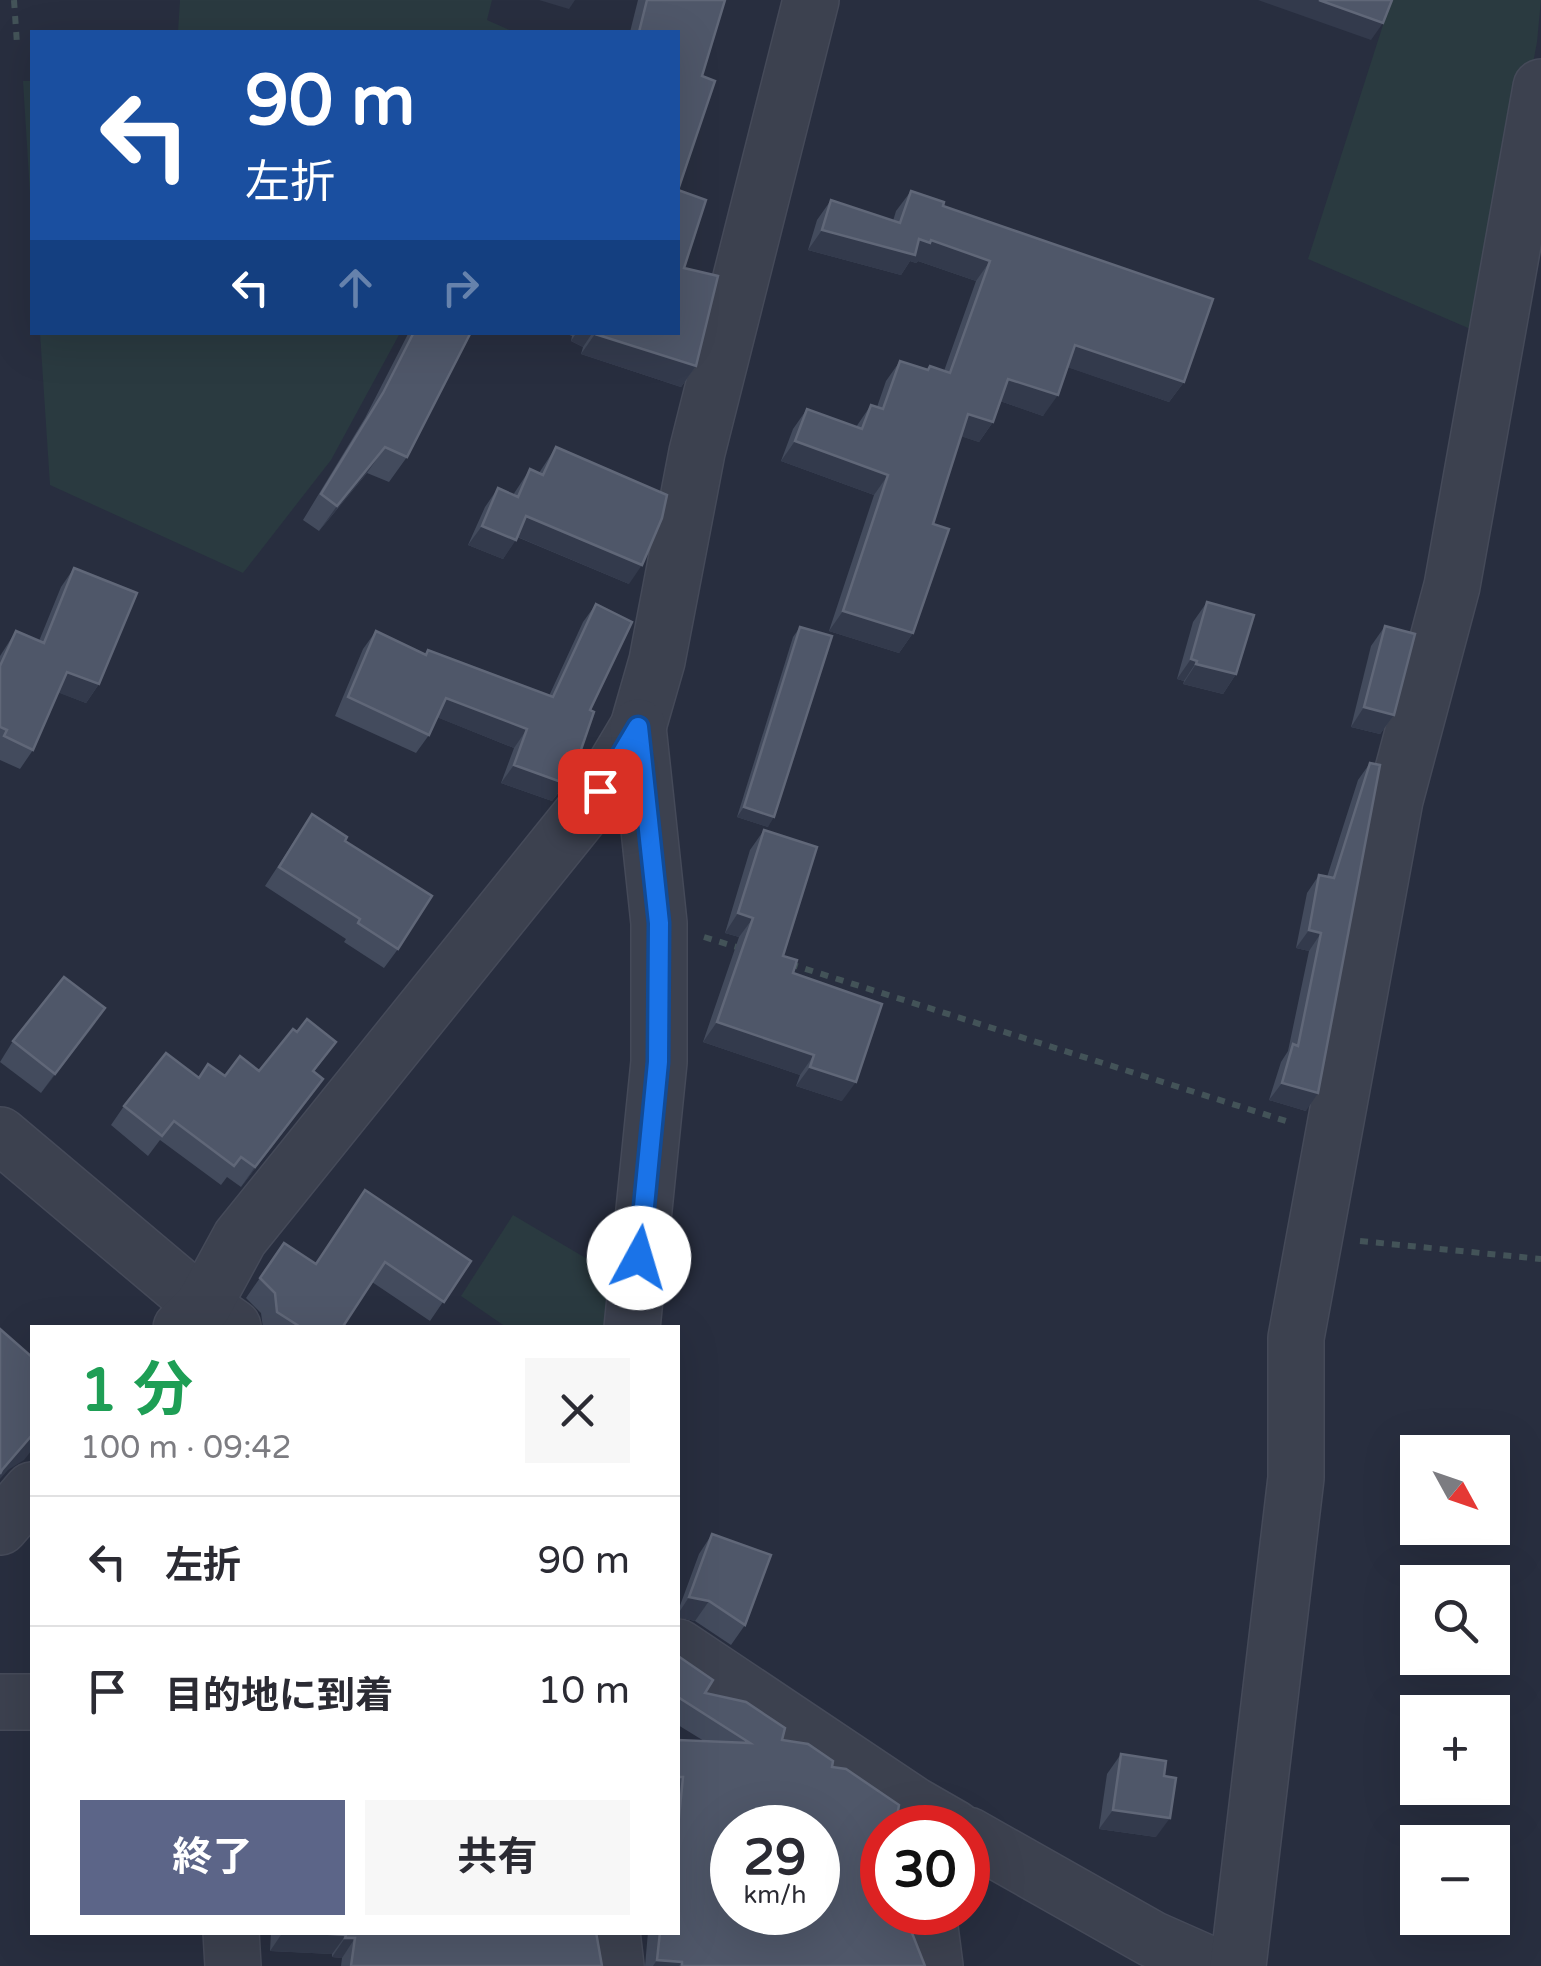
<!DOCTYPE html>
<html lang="ja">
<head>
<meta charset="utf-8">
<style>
  :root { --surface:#fff; --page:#f7f7f7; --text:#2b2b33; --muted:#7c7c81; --line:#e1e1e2; --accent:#5c6588 }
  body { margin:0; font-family:"Varela Round","Noto Sans JP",sans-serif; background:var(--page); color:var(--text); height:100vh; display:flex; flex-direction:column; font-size:38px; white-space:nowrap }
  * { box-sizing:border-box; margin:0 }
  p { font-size:32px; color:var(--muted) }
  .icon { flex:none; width:55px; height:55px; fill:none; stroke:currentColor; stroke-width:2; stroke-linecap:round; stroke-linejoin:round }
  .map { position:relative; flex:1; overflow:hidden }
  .drawer { position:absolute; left:30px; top:1325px; width:650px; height:610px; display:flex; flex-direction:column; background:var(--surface); border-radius:0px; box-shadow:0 10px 40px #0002 }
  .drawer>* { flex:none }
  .top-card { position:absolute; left:30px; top:30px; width:650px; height:305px; border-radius:0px; box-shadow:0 10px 40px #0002; background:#1a4fa0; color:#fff; overflow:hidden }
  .needle { width:65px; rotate:130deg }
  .tools { position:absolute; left:1400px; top:1435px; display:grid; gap:20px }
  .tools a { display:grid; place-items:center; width:110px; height:110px; border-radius:0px; background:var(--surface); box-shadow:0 10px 40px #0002; font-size:50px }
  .speed { position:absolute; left:710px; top:1805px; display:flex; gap:20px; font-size:50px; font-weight:700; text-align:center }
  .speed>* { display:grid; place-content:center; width:130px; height:130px; border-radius:50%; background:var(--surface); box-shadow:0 10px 40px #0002; line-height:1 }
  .speed small { font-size:25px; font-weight:400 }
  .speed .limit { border:15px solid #d22; background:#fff; color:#111 }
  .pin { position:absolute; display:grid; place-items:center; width:85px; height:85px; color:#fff; margin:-42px; border-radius:20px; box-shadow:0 5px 15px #0006 }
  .me { position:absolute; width:110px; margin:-55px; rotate:6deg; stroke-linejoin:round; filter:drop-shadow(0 0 8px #0008) }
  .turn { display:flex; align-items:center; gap:35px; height:210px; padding:0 50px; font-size:45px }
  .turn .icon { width:130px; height:130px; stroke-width:2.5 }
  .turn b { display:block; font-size:70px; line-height:85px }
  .lanes { display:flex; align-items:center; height:95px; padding:0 50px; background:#0003; justify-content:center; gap:50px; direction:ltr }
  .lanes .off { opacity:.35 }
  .round { display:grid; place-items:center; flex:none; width:105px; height:105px; border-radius:0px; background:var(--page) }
  .headline { display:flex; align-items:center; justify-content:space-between; height:170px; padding:0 50px }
  h1 { font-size:60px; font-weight:700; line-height:75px; color:#1e9e55 }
  .cta { display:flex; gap:20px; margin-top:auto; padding:20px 50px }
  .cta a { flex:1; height:115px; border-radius:0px; background:var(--accent); color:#fff; font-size:40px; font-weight:700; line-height:115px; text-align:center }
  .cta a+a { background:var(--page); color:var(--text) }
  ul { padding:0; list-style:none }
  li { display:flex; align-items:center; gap:30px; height:130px; padding:0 50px; border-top:2px solid var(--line) }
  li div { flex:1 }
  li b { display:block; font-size:38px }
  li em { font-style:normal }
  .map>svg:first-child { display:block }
</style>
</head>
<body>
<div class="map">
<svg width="1541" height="1966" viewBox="0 0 1541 1966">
  <rect width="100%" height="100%" fill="#282e3f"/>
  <g fill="#2a3a40">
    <path d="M180,0H492L487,20L514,32H178Z"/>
    <path d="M1391,0H1541L1537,42L1482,334L1308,259Z"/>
    <path d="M23,81H32V226Z"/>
    <path d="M40,333V332L400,333L331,460L243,573L50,485Z"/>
    <path d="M513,1215L621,1279L615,1327H506L461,1296Z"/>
  </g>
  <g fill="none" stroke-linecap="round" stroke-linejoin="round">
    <defs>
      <g id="minor">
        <path d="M0,1135L203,1306L233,1327"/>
        <path d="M181,1328L203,1306L240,1238L600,791L638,727L657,661L697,452L811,0"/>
        <path d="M632,1328L659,1062V923L638,727"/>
        <path d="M0,1527L32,1490"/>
        <path d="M678,1647L914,1805L954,1828"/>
        <path d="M0,1702H32"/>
        <path d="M968,1835L1152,1939L1213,1966"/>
        <path d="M928,1912L935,1966"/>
        <path d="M231,1932L233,1966"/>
        <path d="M612,1932L616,1966"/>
        <path d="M1238,1966L1296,1478V1338L1395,800L1452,586L1541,87"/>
      </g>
    </defs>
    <use href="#minor" stroke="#454a59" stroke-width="58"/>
    <g stroke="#435358" stroke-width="6" stroke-dasharray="8 8" stroke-linecap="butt">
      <path d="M14,0L17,44"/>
      <path d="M704,937L740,948"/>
      <path d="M790,964L1289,1122"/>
      <path d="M1360,1241L1541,1259"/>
    </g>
    <use href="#minor" stroke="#3c414f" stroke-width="55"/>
  </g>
  <g fill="#434b5d">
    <path d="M638,0H725L702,76L678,190V32H630Z"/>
    <path d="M911,191L943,206L1184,382L1169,402L1068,367L1043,416L1000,401L993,422L979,442L961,436L933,524L913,633L899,653L829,631L874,495L781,461L793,429L807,409L856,427L871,405L877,407L886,381L900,361L927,370L930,366L944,371L976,281L918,261L916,263L910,261L901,275L808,250L817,220L831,200L893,221L896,211Z"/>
    <path d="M684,268L696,366L681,387L581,354L583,347L571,341L572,336L562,332H678Z"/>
    <path d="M409,332H471L407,457L389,482L367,473L319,531L303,520L365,418Z"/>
    <path d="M556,447L629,584L517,537L503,559L468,545L485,507L498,488L513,495L530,469L539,473Z"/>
    <path d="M74,568L99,684L86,703L58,692L33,750L20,769L0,760V656L16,631L39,641L61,587Z"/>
    <path d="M1207,602L1236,674L1223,694L1183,684L1184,681L1177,679L1193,622Z"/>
    <path d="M596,604L590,710L560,791L552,801L501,783L514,748L437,717L429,735L416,753L335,716L363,649L376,631L425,654L428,650L549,696L583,622Z"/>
    <path d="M1385,626L1394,715L1380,734L1351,727L1371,646Z"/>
    <path d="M800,627L768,827L737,817L793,637Z"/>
    <path d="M1370,763L1306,1111L1269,1100L1281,1062L1288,1051L1309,951L1296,948L1307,893L1319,875L1327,877L1358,780Z"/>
    <path d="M312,814L345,841L398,949L384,968L344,942L346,939L265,886Z"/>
    <path d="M764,830L783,956L793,973L842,1101L796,1086L800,1075L703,1042L739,937L725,933L750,850Z"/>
    <path d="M105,1008L41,1093L0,1062L13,1041Z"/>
    <path d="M297,1032L336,1042L314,1072L323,1079L241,1187L227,1177L221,1185L160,1140L148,1156L111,1125L124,1106L199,1078L259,1071Z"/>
    <path d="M284,1243L315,1263L471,1261L430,1321L372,1282L342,1328H263L261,1313L246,1298Z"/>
    <path d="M712,1534L745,1625L731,1645L695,1621L678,1617V1611L699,1554Z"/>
    <path d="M678,1656L705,1693L782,1740L832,1767L882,1828L912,1933L925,1966H645L648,1932H678V1740L704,1741L678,1725Z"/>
    <path d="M1121,1754L1156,1837L1099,1829L1107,1774Z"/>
    <path d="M271,1932H596L602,1966H341L342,1958L332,1957V1954L270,1951Z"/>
  </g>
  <g fill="#333a4c">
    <path d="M539,0H575L569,9Z"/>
    <path d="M1258,0H1319L1383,23L1371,40Z"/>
    <path d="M822,230L931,240L990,261L976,281L918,261L916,263L910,261L901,275L808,250Z"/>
    <path d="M577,332H593L583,347L571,341Z"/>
    <path d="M595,334L696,366L681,387L581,354Z"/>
    <path d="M1075,345L1184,382L1169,402L1061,365Z"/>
    <path d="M1008,379L1058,395L1043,416L994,399Z"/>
    <path d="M968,414L993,422L979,442L954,434Z"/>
    <path d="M795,441L888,475L874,495L781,461Z"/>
    <path d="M385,447L367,473L319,531L337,506Z"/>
    <path d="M526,516L642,565L629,584L513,535Z"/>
    <path d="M482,526L516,540L503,559L468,545Z"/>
    <path d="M843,611L913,633L899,653L829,631Z"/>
    <path d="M1191,659L1197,661L1184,681L1177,679Z"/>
    <path d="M1196,664L1236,674L1223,694L1183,684Z"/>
    <path d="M67,672L99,684L86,703L54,691Z"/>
    <path d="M446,698L527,729L514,748L434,716Z"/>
    <path d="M1364,707L1394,715L1380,734L1351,727Z"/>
    <path d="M514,765L573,773L552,801L501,783Z"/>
    <path d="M744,807L774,817L768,827L737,817Z"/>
    <path d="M738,913L753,918L739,937L725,933Z"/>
    <path d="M1309,930L1321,933L1309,951L1296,948Z"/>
    <path d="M105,1008L92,1028L41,1093L55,1074Z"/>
    <path d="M717,1022L814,1055L800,1075L703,1042Z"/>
    <path d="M810,1067L856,1082L842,1101L796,1086Z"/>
    <path d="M323,1079L309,1099L241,1187L255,1167Z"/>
    <path d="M1282,1083L1318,1093L1306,1111L1269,1100Z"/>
    <path d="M32,1435V1450L24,1460L8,1470L0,1479V1473Z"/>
    <path d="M689,1597L709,1601L695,1621L678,1617V1614Z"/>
    <path d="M1113,1810L1170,1818L1156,1837L1099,1829Z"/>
    <path d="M283,1932H301L346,1935L332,1954L270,1951Z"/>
    <path d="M345,1938H355L342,1958L332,1957Z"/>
    <path d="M657,1960L682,1962L679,1966H653Z"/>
  </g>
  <g fill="#4f5769" stroke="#606778" stroke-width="2.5" fill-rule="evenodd">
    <path d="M647,0H725L702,76L715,81L678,190V32H639Z"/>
    <path d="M1319,0H1392L1383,23Z"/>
    <path d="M678,190L706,200L684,268L718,276L696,366L595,334L678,332Z"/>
    <path d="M911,191L944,202L943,206L1213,299L1184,382L1075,345L1058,395L1008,379L993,422L968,414L933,524L949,529L913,633L843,611L888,475L795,441L807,409L862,429L871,405L883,409L900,361L928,370L930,366L950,373L990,261L931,240L930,243L919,239L915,255L822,230L831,200L900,223Z"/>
    <path d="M414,332H471L407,457L385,447L337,506L321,494L383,393Z"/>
    <path d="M556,447L667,495L662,518L642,565L526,516L516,540L482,526L498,488L518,497L530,469L543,475Z"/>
    <path d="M74,568L137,593L99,684L67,672L33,750L4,736L7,730L0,727V666L16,631L44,643Z"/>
    <path d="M1207,602L1254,615L1236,674L1196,664L1197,661L1191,659Z"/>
    <path d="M596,604L632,622L590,710L594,712L573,773L564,783L514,765L527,729L446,698L429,735L348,697L376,631L426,655L428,650L553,697Z"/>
    <path d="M1385,626L1415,634L1394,715L1364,707Z"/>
    <path d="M800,627L832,636L774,817L744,807Z"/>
    <path d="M1370,763L1380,765L1318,1093L1282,1083L1293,1044L1298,1046L1321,933L1309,930L1319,875L1334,878Z"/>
    <path d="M312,814L347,837L345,841L432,896L398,949L358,923L360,919L279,867Z"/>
    <path d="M764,830L817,847L783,956L797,960L793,973L882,1004L856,1082L810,1067L814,1055L717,1022L753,918L738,913Z"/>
    <path d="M64,977L105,1008L55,1074L13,1041Z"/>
    <path d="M307,1019L336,1042L313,1071L323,1079L255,1167L241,1157L234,1166L174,1121L162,1136L124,1106L166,1053L199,1078L208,1064L225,1076L240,1056L259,1071L293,1029L297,1032Z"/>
    <path d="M365,1190L471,1261L444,1302L385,1262L342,1328H302L277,1312L275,1293L260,1278L284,1243L316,1264Z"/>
    <path d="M0,1329L32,1357V1435L2,1470L0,1474Z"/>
    <path d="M712,1534L771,1555L745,1625L709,1601L689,1597Z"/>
    <path d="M678,1656L713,1680L705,1693L746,1702L785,1728L782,1740L808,1744L833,1761L832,1767L846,1769L899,1805L896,1822L906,1823L905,1828H882V1912H911L912,1933L925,1966H682V1962L657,1960L660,1932H678V1827L683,1777H678V1740L750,1743L678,1697ZM732,1828H818V1912H732Z"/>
    <path d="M1121,1754L1166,1761L1164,1776L1176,1778L1170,1818L1113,1810Z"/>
    <path d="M301,1932H596L602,1966H351L355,1938H345L346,1935Z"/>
  </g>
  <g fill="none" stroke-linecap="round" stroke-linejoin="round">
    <defs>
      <path id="route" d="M600,791L638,727L659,923L658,1062L639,1258"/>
    </defs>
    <use href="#route" stroke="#114b97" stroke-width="25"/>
    <use href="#route" stroke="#1a73e8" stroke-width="18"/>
  </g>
</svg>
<div class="tools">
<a><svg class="needle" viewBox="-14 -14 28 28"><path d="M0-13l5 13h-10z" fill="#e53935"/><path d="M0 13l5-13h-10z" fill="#7c7c81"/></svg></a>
<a><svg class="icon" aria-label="search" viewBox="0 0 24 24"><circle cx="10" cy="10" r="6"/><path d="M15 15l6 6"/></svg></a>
<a>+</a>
<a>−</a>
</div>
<div class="speed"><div>29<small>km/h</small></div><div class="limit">30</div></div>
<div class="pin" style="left:600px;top:791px;background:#d93025"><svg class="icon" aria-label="arrive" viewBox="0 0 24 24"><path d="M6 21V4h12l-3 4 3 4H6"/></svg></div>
<svg class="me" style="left:639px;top:1258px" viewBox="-20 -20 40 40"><circle r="19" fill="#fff"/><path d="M0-13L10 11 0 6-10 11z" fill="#1a73e8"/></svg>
<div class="top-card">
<div class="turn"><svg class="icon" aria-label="left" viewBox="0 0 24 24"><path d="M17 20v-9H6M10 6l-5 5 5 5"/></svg><div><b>90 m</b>左折</div></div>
<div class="lanes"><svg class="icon" aria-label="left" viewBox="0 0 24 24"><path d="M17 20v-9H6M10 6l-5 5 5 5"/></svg><svg class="icon off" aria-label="ahead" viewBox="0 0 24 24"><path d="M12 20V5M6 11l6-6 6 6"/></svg><svg class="icon off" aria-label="right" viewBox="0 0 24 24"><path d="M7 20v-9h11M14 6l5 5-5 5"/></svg></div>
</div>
<section class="drawer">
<div class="headline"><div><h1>1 分</h1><p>100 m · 09:42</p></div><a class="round"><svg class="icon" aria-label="close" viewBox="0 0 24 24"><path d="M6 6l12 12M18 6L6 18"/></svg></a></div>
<ul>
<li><svg class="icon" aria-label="left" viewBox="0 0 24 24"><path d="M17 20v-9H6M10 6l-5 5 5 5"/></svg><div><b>左折</b></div><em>90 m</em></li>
<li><svg class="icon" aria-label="arrive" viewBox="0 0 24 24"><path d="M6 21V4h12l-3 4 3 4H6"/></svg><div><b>目的地に到着</b></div><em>10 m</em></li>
</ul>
<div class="cta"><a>終了</a><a>共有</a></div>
</section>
</div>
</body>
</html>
